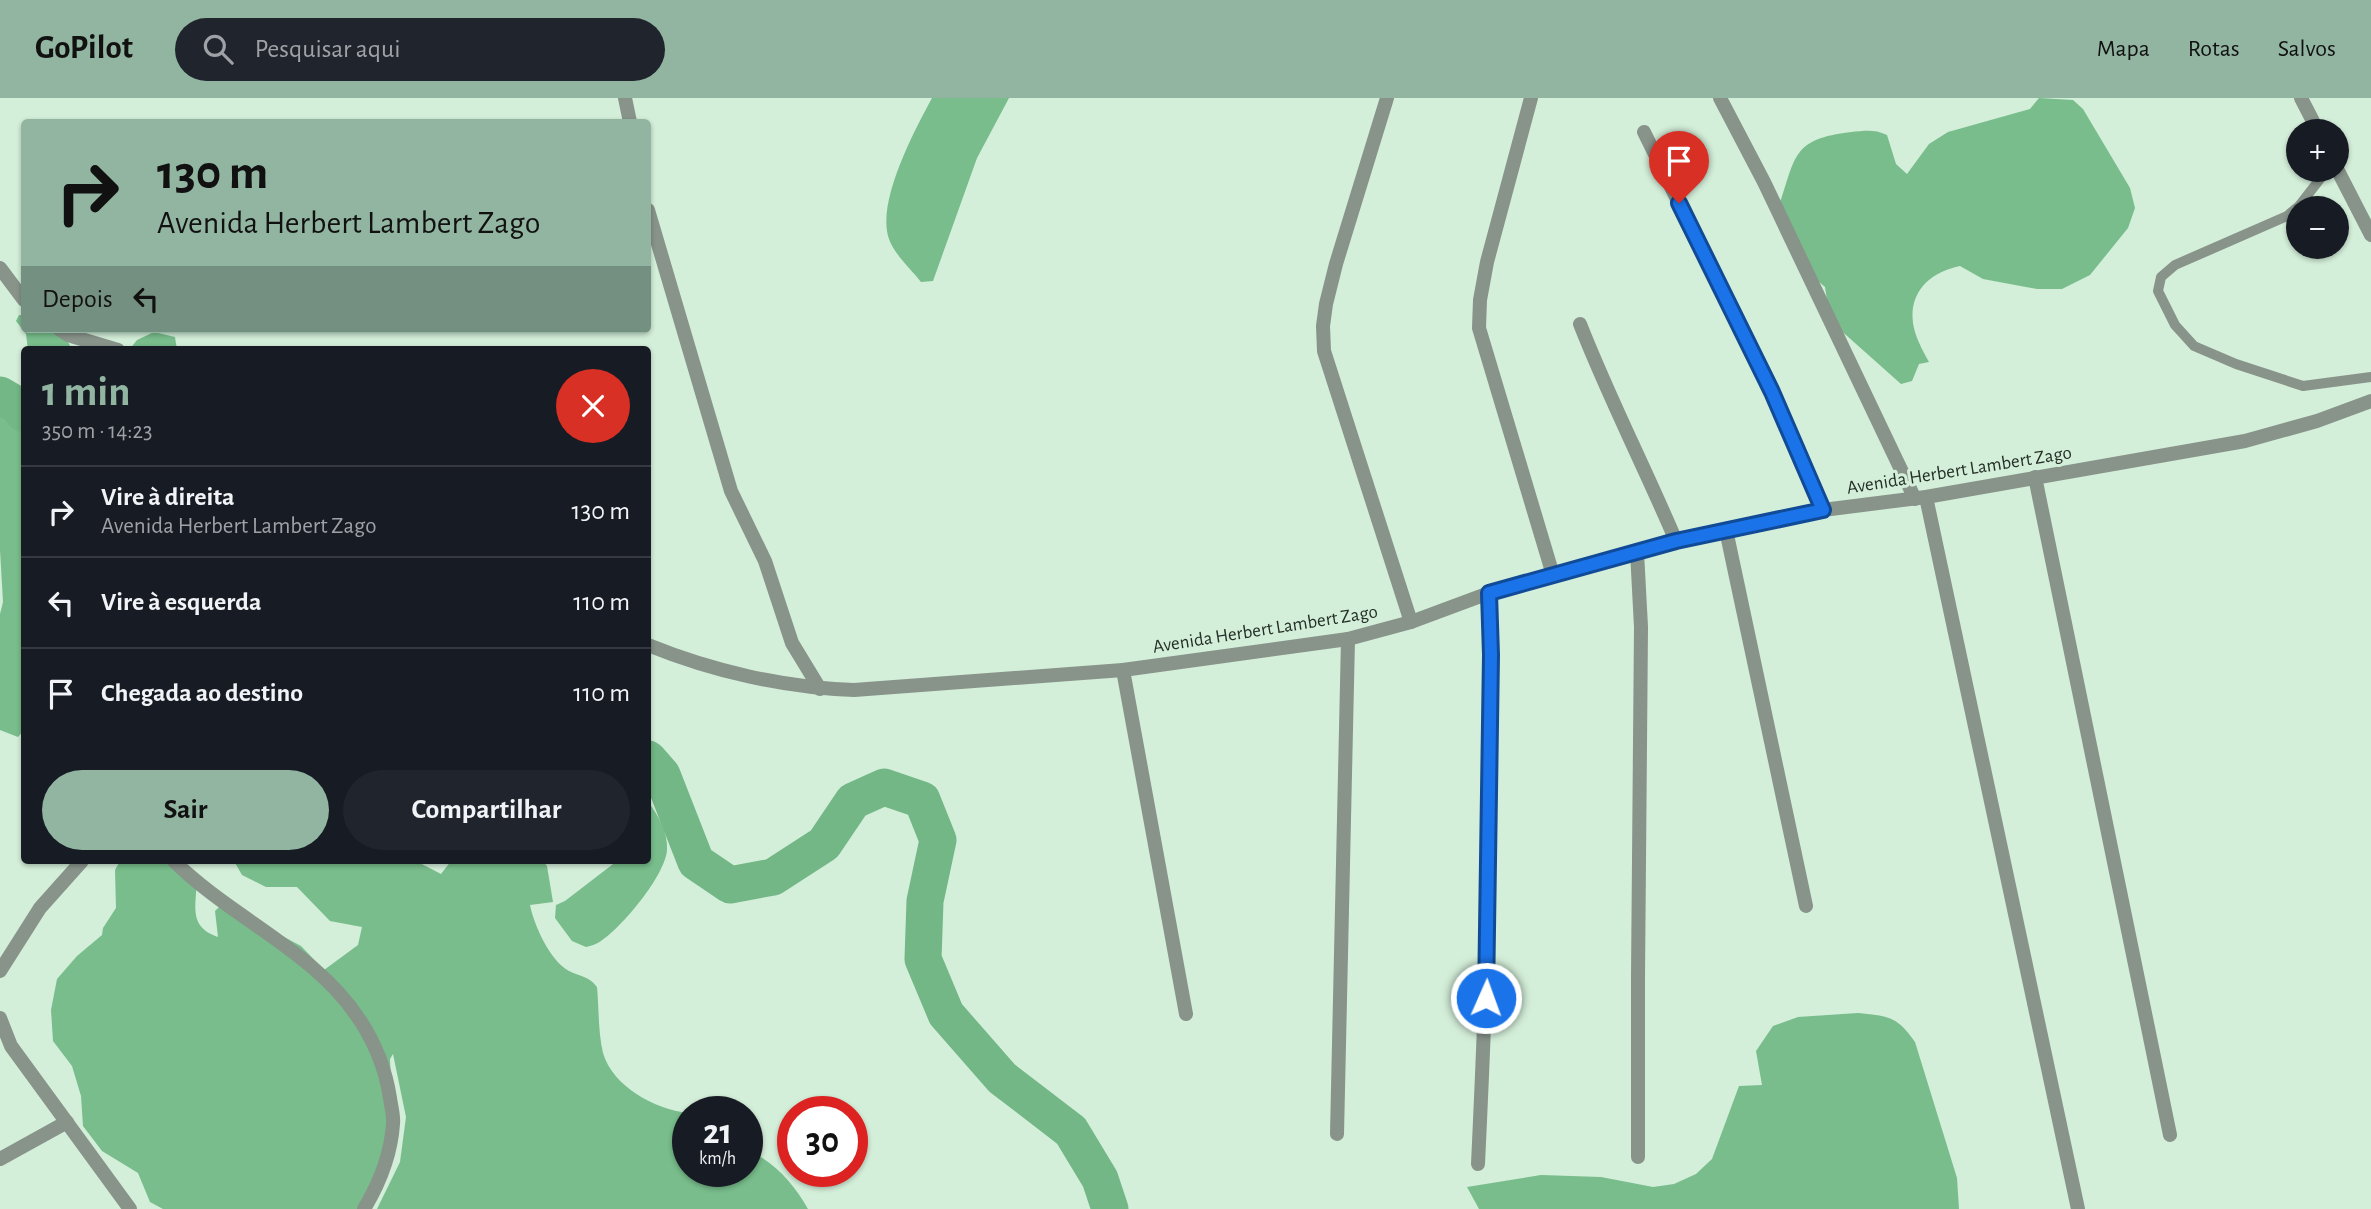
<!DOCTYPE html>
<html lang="pt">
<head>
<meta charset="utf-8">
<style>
  :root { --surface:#171b24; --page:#20242c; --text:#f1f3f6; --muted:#9ea1a6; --line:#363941; --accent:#91b5a1 }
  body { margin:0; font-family:"Alegreya Sans",sans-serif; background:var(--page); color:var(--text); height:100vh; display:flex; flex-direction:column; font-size:26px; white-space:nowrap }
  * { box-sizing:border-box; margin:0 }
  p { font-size:23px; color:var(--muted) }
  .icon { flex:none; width:38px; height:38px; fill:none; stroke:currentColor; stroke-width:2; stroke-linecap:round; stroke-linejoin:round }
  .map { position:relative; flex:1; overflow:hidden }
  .panel { position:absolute; left:21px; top:248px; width:630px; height:518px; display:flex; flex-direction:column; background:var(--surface); border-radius:7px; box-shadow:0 2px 5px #0004 }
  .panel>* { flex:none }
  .guide { position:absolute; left:21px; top:21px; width:630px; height:214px; border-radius:7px; box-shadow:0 2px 5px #0004; background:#91b5a1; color:#111; overflow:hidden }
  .buttons { position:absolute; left:2286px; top:21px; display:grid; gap:14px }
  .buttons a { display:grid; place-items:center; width:63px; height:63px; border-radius:50%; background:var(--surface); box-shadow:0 2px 5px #0004; font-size:35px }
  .speed { position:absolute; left:672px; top:998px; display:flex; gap:14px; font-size:35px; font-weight:700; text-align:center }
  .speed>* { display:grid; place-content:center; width:91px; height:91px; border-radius:50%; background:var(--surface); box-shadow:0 2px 5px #0004; line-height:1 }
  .speed small { font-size:18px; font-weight:400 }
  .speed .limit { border:10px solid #d22; background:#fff; color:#111 }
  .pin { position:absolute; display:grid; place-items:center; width:60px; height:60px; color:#fff; margin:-72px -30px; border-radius:50% 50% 50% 0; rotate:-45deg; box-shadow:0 0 7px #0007 }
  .pin .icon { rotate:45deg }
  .me { position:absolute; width:77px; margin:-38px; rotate:2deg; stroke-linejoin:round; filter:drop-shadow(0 0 5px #0008) }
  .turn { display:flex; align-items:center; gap:24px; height:147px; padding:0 21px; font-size:32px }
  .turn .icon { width:91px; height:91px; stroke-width:2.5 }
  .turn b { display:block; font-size:49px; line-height:60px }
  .then { display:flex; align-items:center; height:66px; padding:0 21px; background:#0003; gap:14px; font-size:26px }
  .round { display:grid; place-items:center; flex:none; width:74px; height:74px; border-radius:37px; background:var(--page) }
  .overview { display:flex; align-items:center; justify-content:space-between; height:119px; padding:0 21px }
  h1 { font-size:42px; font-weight:700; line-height:52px; color:var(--accent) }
  .action { display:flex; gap:14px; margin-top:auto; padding:14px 21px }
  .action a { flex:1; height:80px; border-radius:42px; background:var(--accent); color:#111; font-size:28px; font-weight:700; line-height:80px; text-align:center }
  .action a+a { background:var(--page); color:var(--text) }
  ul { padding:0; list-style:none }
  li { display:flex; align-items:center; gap:21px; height:91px; padding:0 21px; border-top:2px solid var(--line) }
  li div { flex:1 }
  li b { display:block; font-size:26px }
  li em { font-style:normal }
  header { display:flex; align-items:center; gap:42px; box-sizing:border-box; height:98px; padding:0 35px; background:var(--accent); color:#111 }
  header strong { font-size:33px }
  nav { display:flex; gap:38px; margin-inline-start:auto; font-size:24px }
  .search { width:490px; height:63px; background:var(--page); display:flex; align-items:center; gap:18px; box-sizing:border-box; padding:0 24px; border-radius:38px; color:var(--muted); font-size:26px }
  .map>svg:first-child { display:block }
</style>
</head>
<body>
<header>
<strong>GoPilot</strong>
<div class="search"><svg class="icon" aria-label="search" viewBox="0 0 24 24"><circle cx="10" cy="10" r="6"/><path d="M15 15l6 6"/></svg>Pesquisar aqui</div>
<nav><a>Mapa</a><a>Rotas</a><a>Salvos</a></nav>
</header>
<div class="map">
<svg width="2371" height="1111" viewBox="0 0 2371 1111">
  <rect width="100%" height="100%" fill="#d3eed9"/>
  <g fill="#78bd8b">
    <path d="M932,0H1009L977,60L933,183L921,184C911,171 894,156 889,141C876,105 914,33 932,0Z"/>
    <path d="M2039,0L2073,2L2083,11L2130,90L2135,110L2128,130L2090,177L2062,191H2037L1983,181L1960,168C1926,175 1905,199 1915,234C1918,244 1924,255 1929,264L1919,266L1912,283L1901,286L1837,229L1829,215L1825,189L1805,172L1779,108C1796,58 1792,41 1851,34C1865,33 1874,31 1887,37L1896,66L1907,76L1929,46L1948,34L2030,11Z"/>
    <path d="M19,217H24V231C50,231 61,226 72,252H28L26,236L16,223Z"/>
    <path d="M154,234L175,239L177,252H129L137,242Z"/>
    <path d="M24,267V632L18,639L0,632V516L3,504L0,452V315L4,313L18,289L21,299V282Z"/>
    <path d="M648,703C658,718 668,733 667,752C665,778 622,829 601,843C597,846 591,848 586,849L572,843L555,820L556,807L565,803L617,763H648Z"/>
    <path d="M120,763H174L197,781C196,808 188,829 218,839L215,813L222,806L301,848L324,872L358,847L362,829L330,823L297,789H266L242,777L234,763H416L441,776L451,763H543L547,768L553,804L530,807C534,827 550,863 569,873C581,879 589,878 597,889C599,910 598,934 603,955C613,989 655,1011 688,1015V1073H747V1052C774,1063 794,1086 808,1111H377L400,1064L406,1019L393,956L390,961L393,1035L362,1111H163L150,1104L138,1075L102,1053L83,1028L81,998L72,968L53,943L51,912L57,881L77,858L102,837L103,830L116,810L115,772Z"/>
    <path d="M1858,915C1888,918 1897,918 1915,944L1957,1080L1959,1111H1479L1467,1089L1541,1077L1601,1079L1653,1089L1674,1086L1696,1076L1712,1061L1739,988L1762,987L1756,953L1773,928L1798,919Z"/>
  </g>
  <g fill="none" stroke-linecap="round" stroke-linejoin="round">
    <g stroke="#72b785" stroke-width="37">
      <path d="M0,297L17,307L24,316"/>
      <path d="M648,661L662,677L696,764L730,787L773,779L824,746L853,703L884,689L922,702L938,742L925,803L923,861L946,916L1002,980L1071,1033L1100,1081L1110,1111"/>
    </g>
    <path stroke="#88938a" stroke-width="10" d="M2327,72L2299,108L2287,118L2175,167L2161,179L2158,193L2175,227L2194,248L2236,266L2303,288L2371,279"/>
    <g stroke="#88938a" stroke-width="14">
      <path d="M625,0L630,24"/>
      <path d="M1387,0L1336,166L1326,206L1323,228L1324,253L1411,524"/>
      <path d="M1531,0L1487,164L1480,202L1479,230L1553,477"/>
      <path d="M1720,0L1764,84L1915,401"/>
      <path d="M2301,0L2318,33"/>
      <path d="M1644,34L1772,294L1823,412"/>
      <path d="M2336,69L2371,137"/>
      <path d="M648,112L731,393L765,463L792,545L820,591"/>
      <path d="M1580,226C1609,300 1645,370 1676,443"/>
      <path d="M2035,379L2170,1037"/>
      <path d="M1926,399L2078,1111"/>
      <path d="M1726,432L1806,808"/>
      <path d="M1637,454L1641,529L1638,879V1059"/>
      <path d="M1123,572L1186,916"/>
      <path d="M0,873L40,810L82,763"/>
      <path d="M0,920L11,948L130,1111"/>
      <path d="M1337,1036L1348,541"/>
      <path d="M0,1061L67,1024"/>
      <path d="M1478,1066C1487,876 1494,686 1489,495"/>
    </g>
    <g stroke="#88938a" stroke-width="14">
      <path d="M0,170L24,202"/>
      <path d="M59,231L68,237L118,252"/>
      <path d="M648,547C712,573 785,590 854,592L1123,572L1348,541L1411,524L1489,495L1676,443L1823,412L1926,399L2245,343L2317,323L2371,303"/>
      <path d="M174,763C215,804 269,832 313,870C353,904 382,948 390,1000C391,1008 394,1018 393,1026C391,1056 379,1086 364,1111"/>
    </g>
  </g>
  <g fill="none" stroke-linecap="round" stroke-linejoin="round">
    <defs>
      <path id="route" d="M1486,900L1491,557L1489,495L1676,443L1823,412L1772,294L1679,105"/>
    </defs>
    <use href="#route" stroke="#114b97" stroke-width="18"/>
    <use href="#route" stroke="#1a73e8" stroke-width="12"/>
  </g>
  <g text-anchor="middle" stroke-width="6" stroke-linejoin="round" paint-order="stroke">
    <g font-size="19" fill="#252f27" stroke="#d3eed9">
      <text transform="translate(1959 371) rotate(-9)" y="7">Avenida Herbert Lambert Zago</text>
      <text transform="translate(1265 530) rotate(-9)" y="7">Avenida Herbert Lambert Zago</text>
    </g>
  </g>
</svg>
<div class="buttons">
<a>+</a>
<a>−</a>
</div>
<div class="speed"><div>21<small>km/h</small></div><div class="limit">30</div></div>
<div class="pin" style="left:1679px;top:105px;background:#d93025"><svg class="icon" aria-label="arrive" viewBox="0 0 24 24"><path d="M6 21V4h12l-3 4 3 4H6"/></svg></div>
<svg class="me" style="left:1486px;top:900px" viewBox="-20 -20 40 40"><circle r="17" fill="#1a73e8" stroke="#fff" stroke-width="3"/><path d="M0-11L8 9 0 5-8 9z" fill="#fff"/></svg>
<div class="guide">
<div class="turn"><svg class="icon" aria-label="right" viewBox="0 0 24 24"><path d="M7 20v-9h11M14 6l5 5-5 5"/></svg><div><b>130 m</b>Avenida Herbert Lambert Zago</div></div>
<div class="then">Depois<svg class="icon" aria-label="left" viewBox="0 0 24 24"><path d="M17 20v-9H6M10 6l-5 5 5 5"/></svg></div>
</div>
<section class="panel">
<div class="overview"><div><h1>1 min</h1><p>350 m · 14:23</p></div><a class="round" style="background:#d93025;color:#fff"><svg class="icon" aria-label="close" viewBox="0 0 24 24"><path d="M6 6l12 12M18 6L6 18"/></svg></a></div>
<ul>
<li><svg class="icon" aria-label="right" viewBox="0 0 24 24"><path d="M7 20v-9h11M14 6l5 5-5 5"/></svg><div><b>Vire à direita</b><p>Avenida Herbert Lambert Zago</p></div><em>130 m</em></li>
<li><svg class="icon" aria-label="left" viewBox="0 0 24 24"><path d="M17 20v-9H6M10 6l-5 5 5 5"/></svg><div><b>Vire à esquerda</b></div><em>110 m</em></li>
<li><svg class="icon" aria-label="arrive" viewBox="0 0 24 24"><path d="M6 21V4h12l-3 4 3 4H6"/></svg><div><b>Chegada ao destino</b></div><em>110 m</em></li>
</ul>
<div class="action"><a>Sair</a><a>Compartilhar</a></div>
</section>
</div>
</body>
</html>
